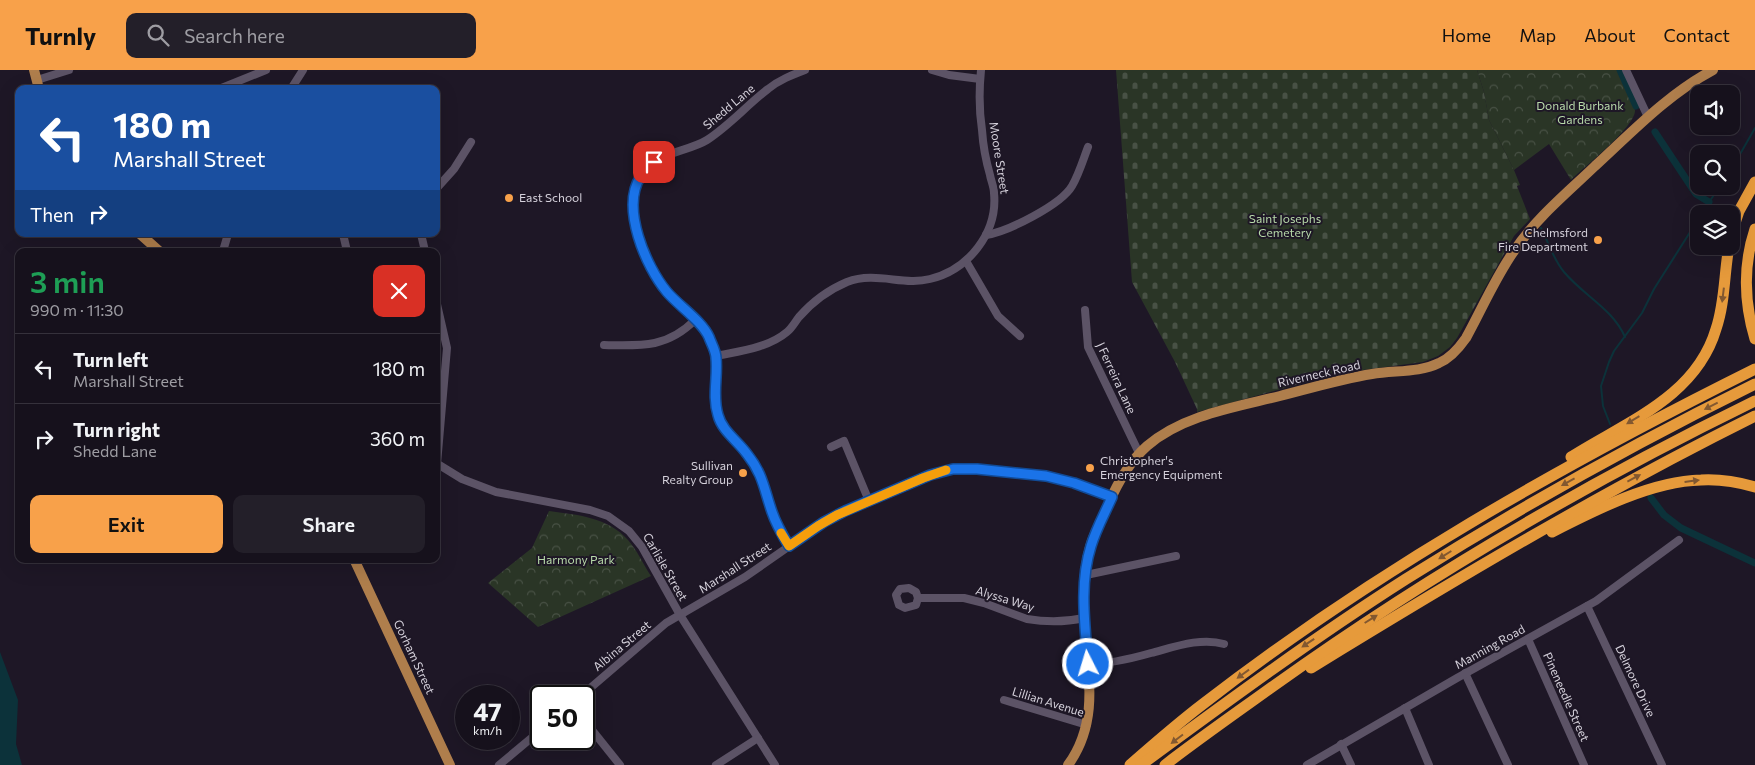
<!DOCTYPE html>
<html lang="en">
<head>
<meta charset="utf-8">
<style>
  :root { --surface:#16111c; --page:#231f29; --text:#f1f3f6; --muted:#9e9da3; --line:#35313b; --accent:#f8a14a }
  body { margin:0; font-family:Commissioner,sans-serif; background:var(--page); color:var(--text); height:100vh; display:flex; flex-direction:column; font-size:19px; white-space:nowrap }
  * { box-sizing:border-box; margin:0 }
  p { font-size:16px; color:var(--muted) }
  .icon { flex:none; width:28px; height:28px; fill:none; stroke:currentColor; stroke-width:2; stroke-linecap:round; stroke-linejoin:round }
  .map { position:relative; flex:1; overflow:hidden }
  .sheet { position:absolute; left:15px; top:178px; width:425px; height:315px; display:flex; flex-direction:column; background:var(--surface); border-radius:10px; box-shadow:0 5px 20px #0002,0 0 0 1px var(--line) }
  .sheet>* { flex:none }
  .guide { position:absolute; left:15px; top:15px; width:425px; height:152px; border-radius:10px; box-shadow:0 5px 20px #0002,0 0 0 1px var(--line); background:#1a4fa0; color:#fff; overflow:hidden }
  .controls { position:absolute; left:1690px; top:15px; display:grid; gap:10px }
  .controls a { display:grid; place-items:center; width:50px; height:50px; border-radius:10px; background:var(--surface); box-shadow:0 5px 20px #0002,0 0 0 1px var(--line); font-size:25px }
  .speed { position:absolute; left:455px; top:615px; display:flex; gap:10px; font-size:25px; font-weight:700; text-align:center }
  .speed>* { display:grid; place-content:center; width:65px; height:65px; border-radius:50%; background:var(--surface); box-shadow:0 5px 20px #0002,0 0 0 1px var(--line); line-height:1 }
  .speed small { font-size:12px; font-weight:400 }
  .speed .limit { border:2px solid #111; border-radius:8px; background:#fff; color:#111 }
  .pin { position:absolute; display:grid; place-items:center; width:42px; height:42px; color:#fff; margin:-21px; border-radius:10px; box-shadow:0 2px 8px #0006 }
  .me { position:absolute; width:55px; margin:-28px; rotate:355deg; stroke-linejoin:round; filter:drop-shadow(0 0 4px #0008) }
  .turn { display:flex; align-items:center; gap:18px; height:105px; padding:0 15px; font-size:22px }
  .turn .icon { width:65px; height:65px; stroke-width:2.5 }
  .turn b { display:block; font-size:35px; line-height:42px }
  .then { display:flex; align-items:center; height:48px; padding:0 15px; background:#0003; gap:10px; font-size:19px }
  .round { display:grid; place-items:center; flex:none; width:52px; height:52px; border-radius:10px; background:var(--page) }
  .headline { display:flex; align-items:center; justify-content:space-between; height:85px; padding:0 15px }
  h1 { font-size:30px; font-weight:600; line-height:38px; color:#1e9e55 }
  .button { display:flex; gap:10px; margin-top:auto; padding:10px 15px }
  .button a { flex:1; height:58px; border-radius:10px; background:var(--accent); color:#111; font-size:20px; font-weight:600; line-height:58px; text-align:center }
  .button a+a { background:var(--page); color:var(--text) }
  ul { padding:0; list-style:none }
  li { display:flex; align-items:center; gap:15px; height:70px; padding:0 15px; border-top:1px solid var(--line) }
  li div { flex:1 }
  li b { display:block; font-size:19px }
  li em { font-style:normal }
  header { display:flex; align-items:center; gap:30px; box-sizing:border-box; height:70px; padding:0 25px; background:var(--accent); color:#111 }
  header strong { font-size:24px }
  nav { display:flex; gap:28px; margin-inline-start:auto; font-size:18px }
  .search { width:350px; height:45px; background:var(--page); display:flex; align-items:center; gap:12px; box-sizing:border-box; padding:0 18px; border-radius:10px; color:var(--muted); font-size:19px }
  .map>svg:first-child { display:block }
</style>
</head>
<body>
<header>
<strong>Turnly</strong>
<div class="search"><svg class="icon" aria-label="search" viewBox="0 0 24 24"><circle cx="10" cy="10" r="6"/><path d="M15 15l6 6"/></svg>Search here</div>
<nav><a>Home</a><a>Map</a><a>About</a><a>Contact</a></nav>
</header>
<div class="map">
<svg width="1755" height="695" viewBox="0 0 1755 695">
  <defs>
    <pattern id="cemetery-stones" width="16" height="16" patternUnits="userSpaceOnUse" patternTransform="scale(1.25)"><rect width="16" height="16" fill="#2a3526"/><path d="M2 7V4a2 2 0 0 1 4 0v3zM10 15v-3a2 2 0 0 1 4 0v3z" fill="#485145"/></pattern>
    <pattern id="park-crowns" width="20" height="18" patternUnits="userSpaceOnUse" patternTransform="scale(1.25)"><rect width="20" height="18" fill="#2a3526"/><path d="M2 6a3 3 0 1 1 6 0M12 15a3 3 0 1 1 6 0" fill="none" stroke="#485145"/></pattern>
  </defs>
  <rect width="100%" height="100%" fill="#1e1726"/>
  <path fill="url(#cemetery-stones)" d="M1116,0H1477L1484,22L1489,50L1514,100L1520,115L1517,116L1530,149L1514,166L1457,268L1450,277L1438,286L1423,292L1340,303L1197,342V339L1175,292L1132,212Z"/>
  <g fill="url(#park-crowns)">
    <path d="M1477,0H1622C1628,13 1635,28 1635,41C1634,58 1584,97 1571,110L1549,74L1514,100L1489,50L1484,22Z"/>
    <path d="M549,441C577,445 608,447 628,470C637,480 643,494 651,506L538,557L488,513L532,478Z"/>
  </g>
  <path fill="#0c323a" d="M0,582L18,630L16,674L22,695H0Z"/>
  <g fill="none" stroke-linecap="round" stroke-linejoin="round">
    <g stroke="#0c323a" stroke-width="2">
      <path d="M1731,100L1755,58"/>
      <path d="M1701,144L1720,116"/>
      <path d="M1541,158C1549,173 1553,189 1564,202C1584,226 1612,238 1625,267"/>
      <path d="M1610,354L1603,336L1601,316L1609,292L1614,281L1642,243L1654,219L1699,148"/>
    </g>
    <g stroke="#0c323a" stroke-width="7">
      <path d="M1620,0L1636,36"/>
      <path d="M1655,62L1696,124L1709,132"/>
      <path d="M1651,428L1664,445L1681,458L1755,493"/>
    </g>
    <g stroke="#5c5366" stroke-width="8">
      <path d="M932,0L949,5L980,9"/>
      <path d="M1626,0L1648,47"/>
      <path d="M37,10L69,0"/>
      <path d="M219,19L266,0"/>
      <path d="M291,19L303,0"/>
      <path d="M436,119L454,99L471,72"/>
      <path d="M343,164L347,181"/>
      <path d="M421,164L425,181"/>
      <path d="M986,165C1007,162 1061,135 1072,116C1079,104 1083,90 1088,77"/>
      <path d="M223,181L228,164"/>
      <path d="M966,191L998,246L1020,266"/>
      <path d="M436,230L447,278L437,394"/>
      <path d="M1085,240L1088,277L1139,383"/>
      <path d="M604,275C641,276 667,278 695,250"/>
      <path d="M716,286C740,281 768,278 787,262C792,258 795,252 799,247C813,231 828,220 847,212C876,201 903,216 930,209C968,200 998,163 994,123C994,117 991,111 990,105C986,91 983,75 982,60C979,40 979,20 981,0"/>
      <path d="M831,377L844,371L869,431"/>
      <path d="M436,393L462,409L496,422L590,440L608,446L629,461L642,477L680,545L775,695"/>
      <path d="M789,476C783,466 777,454 772,443C767,427 765,411 756,396C746,378 724,366 718,345C708,318 725,294 708,264C698,247 678,236 666,220C641,186 615,128 652,94C665,82 691,80 707,70C730,55 747,35 768,19C779,10 792,5 805,0"/>
      <path d="M1086,505L1176,486"/>
      <path d="M918,528L916,522L909,518L900,519L896,525L899,535L905,538L916,535L918,528H964L984,533L1027,549C1045,552 1066,552 1084,548"/>
      <path d="M1587,536L1662,695"/>
      <path d="M1528,569L1584,695"/>
      <path d="M1088,594C1110,594 1130,589 1151,583C1174,577 1201,567 1224,574"/>
      <path d="M1465,603L1508,695"/>
      <path d="M581,626L666,553L745,507L824,452L845,441L930,405L953,399L969,398L1045,406L1074,413L1112,427"/>
      <path d="M1004,630L1087,655"/>
      <path d="M1405,638L1429,695"/>
      <path d="M584,650L620,695"/>
      <path d="M1341,674L1351,695"/>
      <path d="M499,695L541,660"/>
      <path d="M716,695L758,668"/>
      <path d="M1307,695L1457,608L1596,531L1679,470"/>
    </g>
    <g stroke="#af7e4c" stroke-width="10">
      <path d="M34,0L39,19"/>
      <path d="M140,164L159,181"/>
      <path d="M354,489L450,695"/>
      <path d="M1068,695C1104,646 1084,589 1084,534C1083,515 1085,495 1090,477C1094,463 1102,449 1108,435C1117,414 1129,392 1147,376C1183,345 1236,337 1280,326C1311,318 1341,309 1372,304C1394,300 1419,303 1439,293C1451,288 1459,278 1466,268C1482,239 1495,208 1514,181C1536,148 1567,123 1595,96C1632,62 1668,24 1713,0"/>
    </g>
    <g stroke="#e69a3b" stroke-width="11">
      <path d="M1755,159C1743,195 1744,232 1755,269"/>
      <path d="M1731,165L1739,141L1755,112"/>
      <path d="M1571,387C1626,352 1696,327 1716,259C1725,233 1724,204 1729,176"/>
      <path d="M1552,462C1595,440 1652,411 1701,410C1719,409 1738,412 1755,417"/>
      <path d="M1311,598C1456,509 1602,422 1755,346"/>
      <path d="M1130,695C1154,674 1178,653 1203,634C1373,502 1562,395 1755,299"/>
      <path d="M1141,695C1228,631 1315,567 1406,509C1519,438 1635,373 1755,314"/>
      <path d="M1165,695C1200,668 1236,643 1272,617C1424,508 1587,413 1755,331"/>
    </g>
  </g>
  <defs><path id="oneway-solid" d="M-6-.8H1V-3.2L6.5 0L1 3.2V.8H-6Z" transform="scale(1.25)"/></defs>
  <g fill="#825830">
    <use href="#oneway-solid" transform="translate(1723 225) rotate(97)"/>
    <use href="#oneway-solid" transform="translate(1711 336) rotate(153)"/>
    <use href="#oneway-solid" transform="translate(1633 350) rotate(149)"/>
    <use href="#oneway-solid" transform="translate(1634 408) rotate(-28)"/>
    <use href="#oneway-solid" transform="translate(1692 411) rotate(-7)"/>
    <use href="#oneway-solid" transform="translate(1568 412) rotate(151)"/>
    <use href="#oneway-solid" transform="translate(1445 485) rotate(148)"/>
    <use href="#oneway-solid" transform="translate(1371 549) rotate(-32)"/>
    <use href="#oneway-solid" transform="translate(1308 573) rotate(146)"/>
    <use href="#oneway-solid" transform="translate(1243 604) rotate(144)"/>
    <use href="#oneway-solid" transform="translate(1177 669) rotate(143)"/>
  </g>
  <g fill="none" stroke-linecap="round" stroke-linejoin="round">
    <defs>
      <path id="route" d="M654,92C650,96 644,101 641,106C620,137 646,197 667,222C679,236 702,251 709,267C711,273 716,281 716,288C718,307 712,326 718,345C722,361 738,371 747,384C763,404 764,419 772,442C776,454 783,466 789,476L824,452L845,441L930,405L953,399H977L1046,406L1074,413L1112,427C1105,443 1096,459 1091,476C1079,514 1085,555 1088,594"/>
    </defs>
    <use href="#route" stroke="#114b97" stroke-width="12"/>
    <use href="#route" stroke="#1a73e8" stroke-width="9"/>
    <path stroke="#f59e0b" stroke-width="9" d="M781,463L789,476L818,456L837,445L923,408L946,400"/>
  </g>
  <g fill="#f8a14a" stroke="#1e1726" stroke-width="2">
    <circle cx="509" cy="128" r="5"/>
    <circle cx="1598" cy="170" r="5"/>
    <circle cx="1090" cy="398" r="5"/>
    <circle cx="743" cy="403" r="5"/>
  </g>
  <g text-anchor="middle" stroke-width="4" stroke-linejoin="round" paint-order="stroke">
    <g font-size="12" fill="#b8daaa" stroke="#1e1726">
      <text x="1580" y="40">Donald Burbank<tspan x="1580" dy="14">Gardens</tspan></text>
      <text x="1285" y="153">Saint Josephs<tspan x="1285" dy="14">Cemetery</tspan></text>
      <text x="576" y="494">Harmony Park</text>
    </g>
    <g font-size="12" fill="#d5d1db" stroke="#1e1726">
      <text transform="translate(729 37) rotate(-40)" y="4">Shedd Lane</text>
      <text transform="translate(999 88) rotate(81)" y="4">Moore Street</text>
      <text transform="translate(1319 304) rotate(-13)" y="4">Riverneck Road</text>
      <text transform="translate(1116 308) rotate(65)" y="4">J Ferreira Lane</text>
      <text transform="translate(665 497) rotate(60)" y="4">Carlisle Street</text>
      <text transform="translate(735 498) rotate(-33)" y="4">Marshall Street</text>
      <text transform="translate(1005 529) rotate(17)" y="4">Alyssa Way</text>
      <text transform="translate(622 576) rotate(-40)" y="4">Albina Street</text>
      <text transform="translate(1490 577) rotate(-29)" y="4">Manning Road</text>
      <text transform="translate(414 587) rotate(65)" y="4">Gorham Street</text>
      <text transform="translate(1635 611) rotate(65)" y="4">Delmore Drive</text>
      <text transform="translate(1566 627) rotate(66)" y="4">Pineneedle Street</text>
      <text transform="translate(1048 632) rotate(17)" y="4">Lillian Avenue</text>
    </g>
    <g font-size="12" fill="#d5d1db" stroke="#1e1726" text-anchor="start">
      <text x="519" y="132">East School</text>
      <text x="1588" y="167" text-anchor="end">Chelmsford<tspan x="1588" dy="14">Fire Department</tspan></text>
      <text x="1100" y="395">Christopher's<tspan x="1100" dy="14">Emergency Equipment</tspan></text>
      <text x="733" y="400" text-anchor="end">Sullivan<tspan x="733" dy="14">Realty Group</tspan></text>
    </g>
  </g>
</svg>
<div class="controls">
<a><svg class="icon" aria-label="sound" viewBox="0 0 24 24"><path d="M4 9h4l5-4v14l-5-4H4zM17 9q2 3 0 6"/></svg></a>
<a><svg class="icon" aria-label="search" viewBox="0 0 24 24"><circle cx="10" cy="10" r="6"/><path d="M15 15l6 6"/></svg></a>
<a><svg class="icon" aria-label="layers" viewBox="0 0 24 24"><path d="M12 4l9 5-9 5-9-5zM3 14l9 5 9-5"/></svg></a>
</div>
<div class="speed"><div>47<small>km/h</small></div><div class="limit">50</div></div>
<div class="pin" style="left:654px;top:92px;background:#d93025"><svg class="icon" aria-label="arrive" viewBox="0 0 24 24"><path d="M6 21V4h12l-3 4 3 4H6"/></svg></div>
<svg class="me" style="left:1088px;top:594px" viewBox="-20 -20 40 40"><circle r="17" fill="#1a73e8" stroke="#fff" stroke-width="3"/><path d="M0-11L8 9 0 5-8 9z" fill="#fff"/></svg>
<div class="guide">
<div class="turn"><svg class="icon" aria-label="left" viewBox="0 0 24 24"><path d="M17 20v-9H6M10 6l-5 5 5 5"/></svg><div><b>180 m</b>Marshall Street</div></div>
<div class="then">Then<svg class="icon" aria-label="right" viewBox="0 0 24 24"><path d="M7 20v-9h11M14 6l5 5-5 5"/></svg></div>
</div>
<section class="sheet">
<div class="headline"><div><h1>3 min</h1><p>990 m · 11:30</p></div><a class="round" style="background:#d93025;color:#fff"><svg class="icon" aria-label="close" viewBox="0 0 24 24"><path d="M6 6l12 12M18 6L6 18"/></svg></a></div>
<ul>
<li><svg class="icon" aria-label="left" viewBox="0 0 24 24"><path d="M17 20v-9H6M10 6l-5 5 5 5"/></svg><div><b>Turn left</b><p>Marshall Street</p></div><em>180 m</em></li>
<li><svg class="icon" aria-label="right" viewBox="0 0 24 24"><path d="M7 20v-9h11M14 6l5 5-5 5"/></svg><div><b>Turn right</b><p>Shedd Lane</p></div><em>360 m</em></li>
</ul>
<div class="button"><a>Exit</a><a>Share</a></div>
</section>
</div>
</body>
</html>
